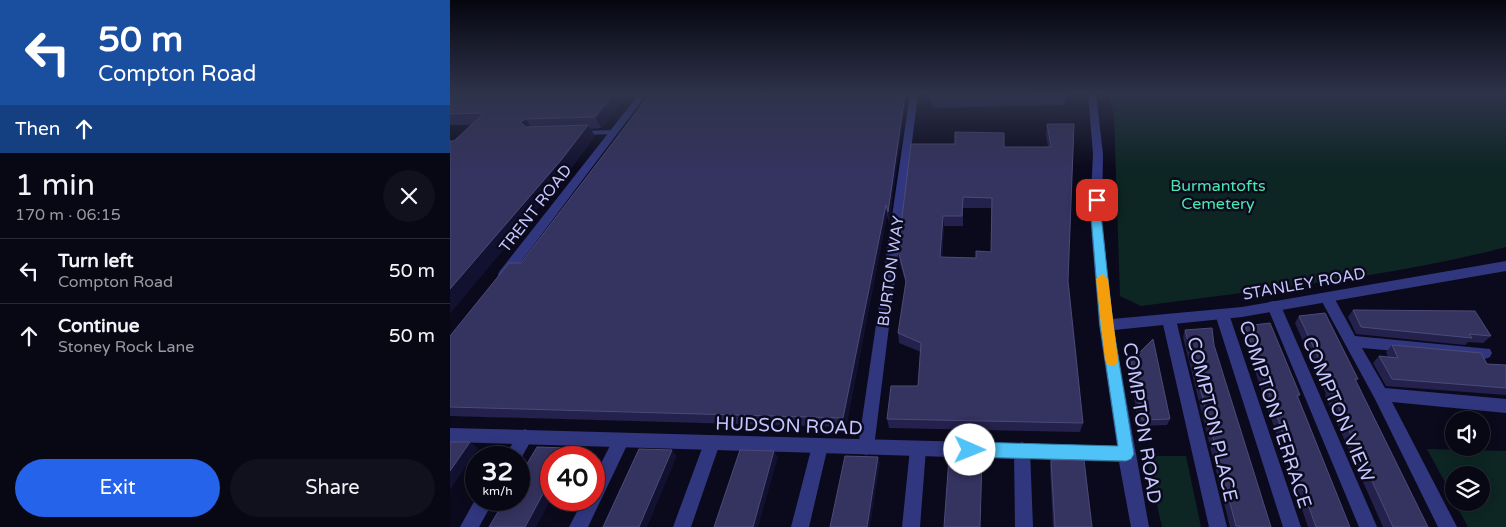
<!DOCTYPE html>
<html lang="en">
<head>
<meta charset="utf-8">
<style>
  :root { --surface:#080815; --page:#11111e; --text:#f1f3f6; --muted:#989aa0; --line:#292934; --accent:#2563eb }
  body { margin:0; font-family:"Varela Round",sans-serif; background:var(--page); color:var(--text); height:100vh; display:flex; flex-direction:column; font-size:19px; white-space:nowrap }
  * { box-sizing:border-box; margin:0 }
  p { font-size:16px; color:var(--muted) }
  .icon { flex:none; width:28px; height:28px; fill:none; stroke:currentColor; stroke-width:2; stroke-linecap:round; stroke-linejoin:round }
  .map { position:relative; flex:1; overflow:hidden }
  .details { display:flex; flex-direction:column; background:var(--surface); width:450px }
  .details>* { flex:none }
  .hud { background:#1a4fa0; color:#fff; overflow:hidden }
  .tools { position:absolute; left:995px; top:411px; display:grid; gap:10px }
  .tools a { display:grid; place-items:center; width:45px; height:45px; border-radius:50%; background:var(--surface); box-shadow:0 2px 12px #0003,0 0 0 1px var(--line); font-size:25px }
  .speed { position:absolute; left:15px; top:446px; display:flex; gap:10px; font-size:25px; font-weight:700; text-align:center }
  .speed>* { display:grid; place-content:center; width:65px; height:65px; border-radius:50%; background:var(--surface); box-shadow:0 2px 12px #0003,0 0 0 1px var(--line); line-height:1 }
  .speed small { font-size:12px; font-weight:400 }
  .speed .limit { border:8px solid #d22; background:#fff; color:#111 }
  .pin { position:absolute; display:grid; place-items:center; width:42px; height:42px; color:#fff; margin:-21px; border-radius:10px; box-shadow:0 2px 8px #0006 }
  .me { position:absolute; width:55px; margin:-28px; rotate:91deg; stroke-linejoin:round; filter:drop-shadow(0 0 4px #0008) }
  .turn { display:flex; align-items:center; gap:18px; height:105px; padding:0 15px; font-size:22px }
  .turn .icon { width:65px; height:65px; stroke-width:2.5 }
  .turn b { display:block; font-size:35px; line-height:42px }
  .then { display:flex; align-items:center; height:48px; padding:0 15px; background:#0003; gap:10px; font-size:19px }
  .round { display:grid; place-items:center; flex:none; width:52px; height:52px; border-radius:26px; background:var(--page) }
  .head { display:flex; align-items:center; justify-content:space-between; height:85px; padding:0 15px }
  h1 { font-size:30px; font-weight:600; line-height:38px }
  .button { display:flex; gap:10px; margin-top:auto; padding:10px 15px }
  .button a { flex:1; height:58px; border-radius:30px; background:var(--accent); color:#fff; font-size:20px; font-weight:600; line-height:58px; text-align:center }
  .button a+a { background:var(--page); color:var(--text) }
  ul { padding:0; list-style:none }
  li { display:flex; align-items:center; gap:15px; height:65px; padding:0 15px; border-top:1px solid var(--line) }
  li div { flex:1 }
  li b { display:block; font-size:19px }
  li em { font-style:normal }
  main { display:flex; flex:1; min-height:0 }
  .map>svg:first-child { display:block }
</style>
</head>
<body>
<main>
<section class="details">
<div class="hud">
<div class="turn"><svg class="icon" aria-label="left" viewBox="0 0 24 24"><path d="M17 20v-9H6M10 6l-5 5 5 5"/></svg><div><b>50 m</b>Compton Road</div></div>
<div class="then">Then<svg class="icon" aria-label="ahead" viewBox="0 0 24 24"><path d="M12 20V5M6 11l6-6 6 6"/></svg></div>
</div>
<div class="head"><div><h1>1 min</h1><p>170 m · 06:15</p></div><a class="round"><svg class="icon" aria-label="close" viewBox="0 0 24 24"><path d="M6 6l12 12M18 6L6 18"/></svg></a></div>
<ul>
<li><svg class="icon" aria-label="left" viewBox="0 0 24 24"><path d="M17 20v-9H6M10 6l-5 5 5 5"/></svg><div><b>Turn left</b><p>Compton Road</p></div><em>50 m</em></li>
<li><svg class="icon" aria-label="ahead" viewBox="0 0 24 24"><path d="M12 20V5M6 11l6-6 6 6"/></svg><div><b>Continue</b><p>Stoney Rock Lane</p></div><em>50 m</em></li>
</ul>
<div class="button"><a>Exit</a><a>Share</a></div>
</section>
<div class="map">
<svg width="1056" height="527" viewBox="0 0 1056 527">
  <rect width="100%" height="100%" fill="#0b0a1c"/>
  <g fill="#0d2623">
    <path d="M659,94H1056V247C937,278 813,289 691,306L670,296L664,115Z"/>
    <path d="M977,449L1056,451V527H1018L1005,503L1031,502V475H1004V499Z"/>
    <path d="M696,456H736L751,527H712Z"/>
  </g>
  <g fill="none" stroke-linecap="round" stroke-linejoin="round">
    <path fill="#31377f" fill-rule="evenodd" d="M164,130H167V134L130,135L126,133L130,131Z"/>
    <g fill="#31377f" fill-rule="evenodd">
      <path d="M189,94H197L59,278H49L48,275L49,272Z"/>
      <path d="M460,94H468L424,447L422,452L416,455L410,452L408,447Z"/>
      <path d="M877,293L882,294L905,336L1040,349L1042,353L1040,357L1035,359L912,348L935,388L1056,399V413L942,402L1007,527H988L925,399L870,298L872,294Z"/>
      <path d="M824,301L829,302L831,306L927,527H909L817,306L819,302Z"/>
      <path d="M772,309L777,310L779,314L851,527H833L765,314L767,310Z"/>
      <path d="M719,315L724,316L726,320L777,527H759L712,320L714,316Z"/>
      <path d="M75,429L81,432L83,437L69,462V458H54L69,432Z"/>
      <path d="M171,433L177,436L179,441L138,527H119L133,500H144V477L165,436Z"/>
      <path d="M262,435L268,438L270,443L241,527H223L254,443L256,438Z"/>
      <path d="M370,438L376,441L378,446L359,527H341L362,446L364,441Z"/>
      <path d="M468,441L474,444L476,449L470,527H452L460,449L462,444Z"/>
      <path d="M572,442L578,445L580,450L583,527H565L564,450L566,445Z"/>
      <path d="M26,498V500H44L29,527H10Z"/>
    </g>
    <path fill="#31377f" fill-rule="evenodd" d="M638,94H646L653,154L652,215L662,319L792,307L1056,261V271L792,317L664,330L699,527H681L669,462L0,442V428L667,446L649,325L640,215L643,154Z"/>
  </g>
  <g fill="#24214c" fill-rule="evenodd">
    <path d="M179,94L151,128L140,129L145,136L119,171L4,141L22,125H0V95Z"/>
    <path d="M457,94L439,222L437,215L396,427L0,416V336L71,263Z"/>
    <path d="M616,95L615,105L482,108L481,99Z"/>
    <path d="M597,124L618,281L633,423L630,432L439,428L437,419L468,386L471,352L449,343L448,333L456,284L449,260L448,250L554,147H598L596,134ZM513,208H541V252L526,258H492L494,226H513Z"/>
    <path d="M903,310L1041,336L1033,343L1018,342L1015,345L906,334L898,317Z"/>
    <path d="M849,316L908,379L906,381L978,527H933L875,396L876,394L845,323Z"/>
    <path d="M795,326L850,395L848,397L900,527H858L792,333Z"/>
    <path d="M735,330L821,527H780L733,337Z"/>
    <path d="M942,345L1037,364L1056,365V395L936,386L923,363L929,356L938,357L936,352Z"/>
    <path d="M681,361L720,419L717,425L689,426L679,368Z"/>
    <path d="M601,460L642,527H603L600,466Z"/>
  </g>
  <g fill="#131130">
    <path d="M164,94H179L151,128L145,117Z"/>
    <path d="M455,94H457L439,222L438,212Z"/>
    <path d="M76,119L83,130L77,133L70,122Z"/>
    <path d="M138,125L145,136L119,171L0,314V289Z"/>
    <path d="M436,205L437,215L396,427L393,418Z"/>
    <path d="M493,216L494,226L491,268L490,257Z"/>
    <path d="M20,442L28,448L0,490V471Z"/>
    <path d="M119,448L126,454L124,458H113Z"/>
    <path d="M222,450L227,456L197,527H189Z"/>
    <path d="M324,451L328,457L308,527H303Z"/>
    <path d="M428,457L430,463L420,527H417Z"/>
    <path d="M101,479V499L86,527H75Z"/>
  </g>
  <g fill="#35335f" stroke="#4c4a78" fill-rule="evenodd">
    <path d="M2,94H164L145,117L76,119L70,122L76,127L138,125L112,159L0,289V141H4L34,113L0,114V95Z"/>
    <path d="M200,94H455L438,212L436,205L393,418L0,407V336L59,263H71Z"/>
    <path d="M481,94H615L616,95L481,99Z"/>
    <path d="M597,124H624L618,281L633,423L437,419L441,386H468L471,343L448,333L456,281L448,250L461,144H505V132L554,133V147H601ZM513,197L542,198L541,252L526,251V258L490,257L493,216H512Z"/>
    <path d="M903,310L1025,311L1041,336L1019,334L1022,338L911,327Z"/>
    <path d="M875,313L908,379H905L978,527H943L880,389H883L849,316Z"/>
    <path d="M820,323L850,395H847L900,527H866L795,326Z"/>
    <path d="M762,328L764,345L821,527H790L789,526H786L735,330Z"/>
    <path d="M703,339L720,419L692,420L681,361Z"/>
    <path d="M942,345L1031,353L1037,364L1056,365V388L942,379L929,356L948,358Z"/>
    <path d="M0,442H20L0,471Z"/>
    <path d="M87,447L119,448L113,458H101V479L75,527H39L55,500H69V477Z"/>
    <path d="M189,449L222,450L189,527H153Z"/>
    <path d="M290,450L324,451L303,527H264Z"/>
    <path d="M395,456L428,457L417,527H380Z"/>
    <path d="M499,457L532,458L530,527H494Z"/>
    <path d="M601,460H634L642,527H605Z"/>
  </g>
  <linearGradient id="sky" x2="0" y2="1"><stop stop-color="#06060f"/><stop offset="0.56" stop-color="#2e334b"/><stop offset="1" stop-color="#2e334b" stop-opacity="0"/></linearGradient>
  <rect width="1056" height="168" fill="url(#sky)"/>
  <path fill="#4fc3f7" stroke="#337fa1" d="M647,197L652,200L651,215L663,325L684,454L681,459L676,461L520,457L515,454L513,450L515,445L520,442L668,446L650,325L641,215L642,200Z"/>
  <path fill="#f59e0b" d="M652,274L658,279L668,360L667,364L662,366L657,364L655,360L646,279Z"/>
  <g text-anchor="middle" stroke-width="5" stroke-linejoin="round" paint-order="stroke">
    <g font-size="16" fill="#4ae6ae" stroke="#0b0a1c">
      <text x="768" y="191">Burmantofts<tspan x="768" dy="18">Cemetery</tspan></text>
    </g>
    <g font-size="16" fill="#c5c5ff" stroke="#0b0a1c">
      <text transform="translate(85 208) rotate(-52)" y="6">TRENT ROAD</text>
      <text transform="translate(440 271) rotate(-82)" y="6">BURTON WAY</text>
      <text transform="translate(854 283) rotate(-10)" y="6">STANLEY ROAD</text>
    </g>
    <g font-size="19" fill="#c5c5ff" stroke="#0b0a1c">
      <text transform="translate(889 409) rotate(67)" y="7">COMPTON VIEW</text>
      <text transform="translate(826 414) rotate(72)" y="7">COMPTON TERRACE</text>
      <text transform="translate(763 419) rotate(77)" y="7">COMPTON PLACE</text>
      <text transform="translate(693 423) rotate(81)" y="7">COMPTON ROAD</text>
      <text transform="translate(339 425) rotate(2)" y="7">HUDSON ROAD</text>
    </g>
  </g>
</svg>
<div class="tools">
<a><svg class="icon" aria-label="sound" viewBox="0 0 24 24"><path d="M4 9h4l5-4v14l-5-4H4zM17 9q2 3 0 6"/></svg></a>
<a><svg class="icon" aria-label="layers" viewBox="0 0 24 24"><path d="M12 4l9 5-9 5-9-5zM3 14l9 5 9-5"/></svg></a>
</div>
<div class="speed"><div>32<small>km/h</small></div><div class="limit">40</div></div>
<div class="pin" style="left:647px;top:200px;background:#d93025"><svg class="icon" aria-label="arrive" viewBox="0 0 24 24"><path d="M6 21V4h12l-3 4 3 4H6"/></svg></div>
<svg class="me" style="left:520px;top:450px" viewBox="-20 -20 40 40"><circle r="19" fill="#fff"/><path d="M0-13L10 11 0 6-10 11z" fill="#4fc3f7"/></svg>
</div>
</main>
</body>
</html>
